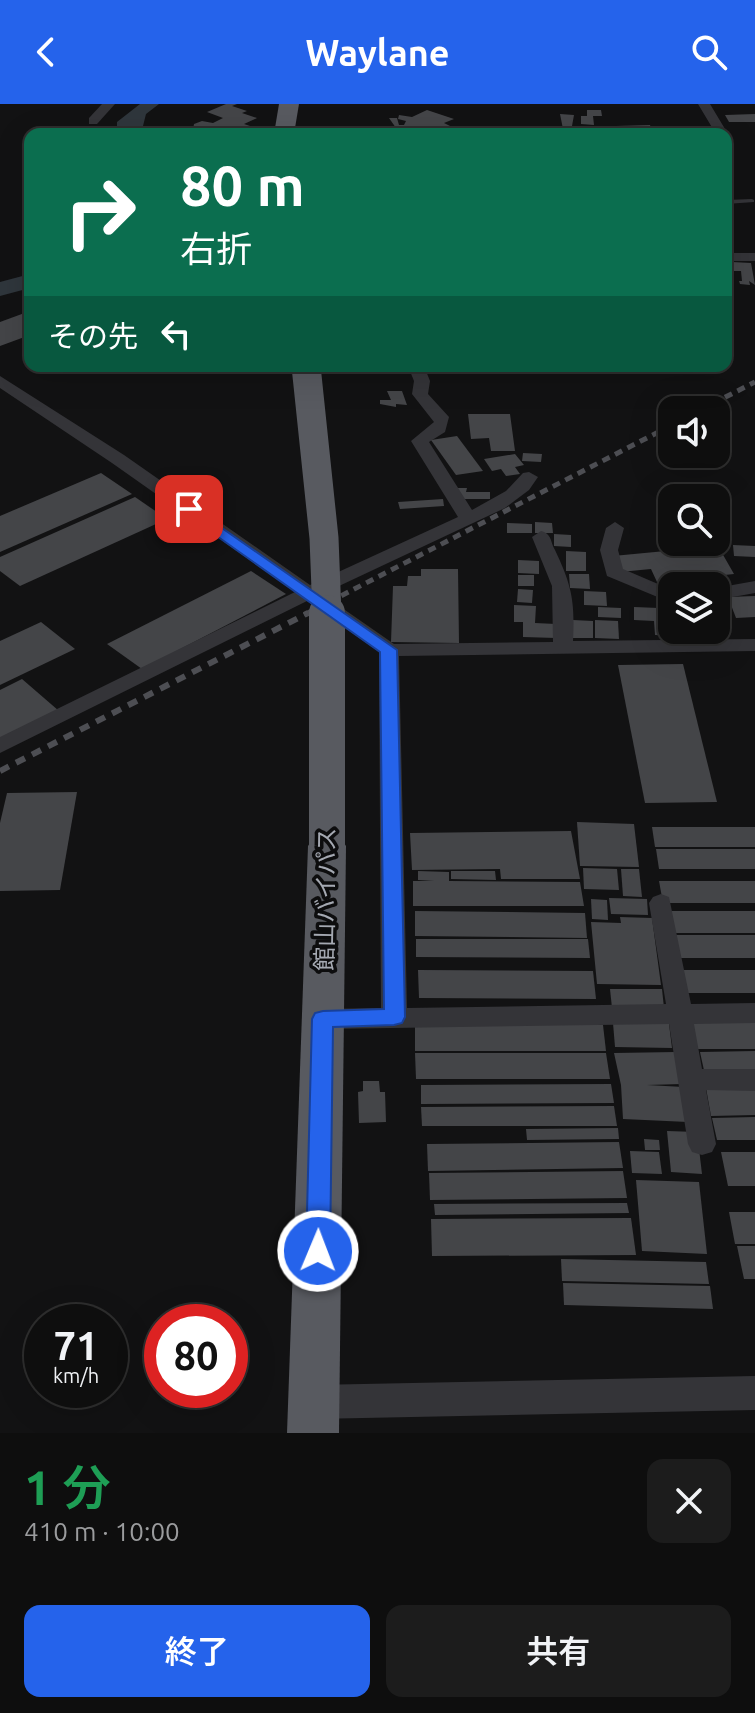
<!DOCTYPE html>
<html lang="ja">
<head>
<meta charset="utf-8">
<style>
  :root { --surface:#0e0e0e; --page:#1c1c1c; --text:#f1f3f6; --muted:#9b9c9e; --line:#2e2e2e; --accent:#2563eb }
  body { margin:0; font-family:Ubuntu,"Noto Sans JP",sans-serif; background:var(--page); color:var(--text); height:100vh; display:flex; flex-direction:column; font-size:30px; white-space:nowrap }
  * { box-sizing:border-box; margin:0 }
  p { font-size:26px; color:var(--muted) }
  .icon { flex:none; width:44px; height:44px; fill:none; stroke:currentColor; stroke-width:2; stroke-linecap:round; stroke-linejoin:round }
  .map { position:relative; height:1329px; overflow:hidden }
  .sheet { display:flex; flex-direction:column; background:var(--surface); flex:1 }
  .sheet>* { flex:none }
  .guide { position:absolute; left:24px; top:24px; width:708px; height:244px; border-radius:16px; box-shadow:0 8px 32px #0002,0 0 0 2px var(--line); background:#0b6e4f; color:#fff; overflow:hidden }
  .fabs { position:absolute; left:658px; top:292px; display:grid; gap:16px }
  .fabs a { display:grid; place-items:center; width:72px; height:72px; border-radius:16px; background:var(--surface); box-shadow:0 8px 32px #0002,0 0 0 2px var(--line); font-size:40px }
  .speed { position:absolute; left:24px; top:1200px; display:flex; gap:16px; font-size:40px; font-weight:700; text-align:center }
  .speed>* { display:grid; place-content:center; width:104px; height:104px; border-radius:50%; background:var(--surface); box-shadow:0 8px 32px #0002,0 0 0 2px var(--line); line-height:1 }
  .speed small { font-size:20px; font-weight:400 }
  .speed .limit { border:12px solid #d22; background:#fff; color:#111 }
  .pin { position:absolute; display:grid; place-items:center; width:68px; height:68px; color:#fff; margin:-34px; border-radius:16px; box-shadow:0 4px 12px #0006 }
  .me { position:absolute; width:88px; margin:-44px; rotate:1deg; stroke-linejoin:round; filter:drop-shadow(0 0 6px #0008) }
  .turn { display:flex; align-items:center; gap:28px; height:168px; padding:0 24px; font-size:36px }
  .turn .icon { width:104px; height:104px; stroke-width:2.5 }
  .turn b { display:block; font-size:56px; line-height:68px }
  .then { display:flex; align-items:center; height:76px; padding:0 24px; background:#0003; gap:16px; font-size:30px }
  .round { display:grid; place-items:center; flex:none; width:84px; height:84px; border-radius:16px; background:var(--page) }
  .head { display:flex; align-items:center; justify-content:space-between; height:136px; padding:0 24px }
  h1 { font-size:48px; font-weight:600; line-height:60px; color:#1e9e55 }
  .cta { display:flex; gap:16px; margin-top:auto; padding:16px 24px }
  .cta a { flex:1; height:92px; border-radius:16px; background:var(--accent); color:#fff; font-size:32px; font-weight:600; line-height:92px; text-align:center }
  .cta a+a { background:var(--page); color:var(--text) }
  header { display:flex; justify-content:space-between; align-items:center; height:104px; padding:0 24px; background:var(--accent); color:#fff; font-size:36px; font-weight:600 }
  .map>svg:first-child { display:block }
</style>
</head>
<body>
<header><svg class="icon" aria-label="back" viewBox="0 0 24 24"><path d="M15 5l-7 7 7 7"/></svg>Waylane<svg class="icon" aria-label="search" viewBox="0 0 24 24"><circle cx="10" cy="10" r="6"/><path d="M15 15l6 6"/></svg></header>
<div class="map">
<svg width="755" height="1329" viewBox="0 0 755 1329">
  <rect width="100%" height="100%" fill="#121213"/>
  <path fill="#2f363c" d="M140,0H159L146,10L141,30H126L127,26L117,22V18Z"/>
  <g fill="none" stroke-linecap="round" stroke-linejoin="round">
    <path fill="#2f363c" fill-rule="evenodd" d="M30,170V184L0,192V178Z"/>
  </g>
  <g fill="#444548">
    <path d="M226,0H237L232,2L247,7L242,9L257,14L244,20L250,22L242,26L248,28L198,30L193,26L194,20L202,17L213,19L223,14L207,8Z"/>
    <path d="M427,6L454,15L444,19L452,23L451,28L459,27L462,30H381L396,24L389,14H397L399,21H404L406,17L398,15L399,11L412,13Z"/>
    <path d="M587,6H601L602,12H593L594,21L581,20V12H587Z"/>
    <path d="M560,10L574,11L572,22L575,25H563Z"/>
    <path d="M755,10V18H729L725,11Z"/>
    <path d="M650,21L653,30H619L616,22Z"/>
    <path d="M732,158L751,159L755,181L749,177L750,181L740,180L739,177H742L741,167H733Z"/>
    <path d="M30,207V231L0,242V218Z"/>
    <path d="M387,287H402L407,301L396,300V303L380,300V296H391Z"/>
    <path d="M468,310H510L515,347H491L489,334L471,335Z"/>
    <path d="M457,332L483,367L456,371L431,336Z"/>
    <path d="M523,349L542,350L541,358L522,357Z"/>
    <path d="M515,350L524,361L515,363L520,370L506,372L501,365L492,367L484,355Z"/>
    <path d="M101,369L132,390L0,448V412Z"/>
    <path d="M457,384H467L466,388H490V395H460Z"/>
    <path d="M135,393L167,415L20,482L0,467V453Z"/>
    <path d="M443,395L444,402L400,405L398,398Z"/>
    <path d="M535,418L552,419L553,429H535Z"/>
    <path d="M507,419L532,420V429H507Z"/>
    <path d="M554,430L571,431V443L554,442Z"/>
    <path d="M733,441L755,442V453L734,452Z"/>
    <path d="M718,442L734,470L657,478L651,465L620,468L613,452Z"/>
    <path d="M566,447L586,448V467H566Z"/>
    <path d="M518,456L539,457V470L518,469Z"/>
    <path d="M421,465H458L459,539L391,538L393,482H407L408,472H421Z"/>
    <path d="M251,467L286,490L142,565L107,540Z"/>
    <path d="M569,470H589L590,485L570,484Z"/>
    <rect x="518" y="471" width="16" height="11"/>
    <path d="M518,485L533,486L532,499L517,498Z"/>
    <path d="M584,487L606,488L607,502L584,501Z"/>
    <path d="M755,492V513L736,514L728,493Z"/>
    <path d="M514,501L536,502L535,519L556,520V534L523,533V518H514Z"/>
    <path d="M598,503L621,504V514L598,513Z"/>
    <path d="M634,503L659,504L661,518H672V526H677V532L655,531L654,517L634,516Z"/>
    <path d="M573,516L593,517V534H573Z"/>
    <path d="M595,516L618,517L619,535L595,534Z"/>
    <path d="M41,518L75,545L0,581V537Z"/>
    <path d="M683,560L717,698L645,699L618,561Z"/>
    <path d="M22,575L59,607L0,636V586Z"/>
    <path d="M77,688L60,786L0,787V719L7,689Z"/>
    <path d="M577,718L634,720L639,763L580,762Z"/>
    <path d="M652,723H755V743H655Z"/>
    <path d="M571,727L580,775H501L500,765L412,766L410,729Z"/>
    <path d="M656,745H755V765H659Z"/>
    <path d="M583,764L617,765L619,786L584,785Z"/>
    <path d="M621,765H639L642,793L623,792Z"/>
    <path d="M418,767L449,768V777L580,778L584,802H413V777H434L418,776Z"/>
    <path d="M451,767H495L496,776L451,775Z"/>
    <path d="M659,777H755V799H663Z"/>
    <path d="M609,794L647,795L648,811L611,810Z"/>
    <path d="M591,795L607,796L608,816L592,815Z"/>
    <path d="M415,807L585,809L587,834L415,832Z"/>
    <path d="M666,807H755V829H669Z"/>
    <path d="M620,813L652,814L661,881L597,880L591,818L621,819Z"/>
    <path d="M671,831H755V854H675Z"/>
    <path d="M416,835H588L590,854L416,853Z"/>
    <path d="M418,866L593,867L596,895L419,894Z"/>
    <path d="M677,866H755V889H681Z"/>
    <path d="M610,885H662L664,904H612Z"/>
    <path d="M692,918H755V945H696Z"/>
    <path d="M613,919L669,920L672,944L615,943Z"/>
    <path d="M415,921H603L606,947H415Z"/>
    <path d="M755,947V971H705L700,948Z"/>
    <path d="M676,948L682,980L647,981L684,983L688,1018L623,1015L621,981L614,949Z"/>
    <path d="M415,949H606L610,975H416Z"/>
    <path d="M363,977H379L380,988H385L386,1018L359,1019L358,988L363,987Z"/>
    <path d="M611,980L614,999L421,1000V981Z"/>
    <path d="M755,983V1011L711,1012L706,984Z"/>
    <path d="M614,1002L617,1022H422L421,1003Z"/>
    <path d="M755,1013V1036H717L712,1014Z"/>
    <path d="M618,1024L619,1035L527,1036L526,1025Z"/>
    <path d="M667,1027L697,1028L702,1070L671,1068Z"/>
    <path d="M644,1035L659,1036L660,1046H645Z"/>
    <path d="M619,1038L623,1064L428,1067L427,1040Z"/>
    <path d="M630,1047L659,1048L662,1070L632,1069Z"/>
    <path d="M721,1048H755V1082H728Z"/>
    <path d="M623,1067L627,1094L430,1096L429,1069Z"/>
    <path d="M636,1076L699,1078L707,1150L642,1147Z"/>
    <path d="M627,1099L629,1109L435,1111L434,1100Z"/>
    <path d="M729,1108H755V1140H735Z"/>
    <path d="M631,1114L636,1151L432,1152L431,1115Z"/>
    <path d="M737,1142H755V1175H744Z"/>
    <path d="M561,1155L706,1158L709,1180L562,1177Z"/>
    <path d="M563,1179L710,1182L713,1205L564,1201Z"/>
  </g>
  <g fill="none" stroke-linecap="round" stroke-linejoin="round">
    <path fill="#343438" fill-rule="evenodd" d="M752,95L754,96V98L726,100V96Z"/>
    <g fill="#343438" fill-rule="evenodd">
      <path d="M102,0H115L97,20H89V14Z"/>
      <path d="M698,0H710L728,30L726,33V30H716Z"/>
      <rect x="726" y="149" width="29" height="8"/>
      <path d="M408,262H424L430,277L428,290L449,313L445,328L429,338L472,406L506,387L523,369L529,368L538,373L529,386L505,404L322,490L394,540L553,538L552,482L532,433L541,427C552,430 550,437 555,446C572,482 575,497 573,537L755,535V547L399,552L407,904L666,900L649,799L653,793L661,790L669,793L691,900L755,899V919L694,920L702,965H755V987L706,986L716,1040L712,1048L702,1051L692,1048L688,1040L669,920L323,925L314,922L310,915L314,908L323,905L381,904L379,548L307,497L0,649V633L295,488L112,359L0,284V272L124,351L310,481L458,413L411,337L434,318L412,290L414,277Z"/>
      <path d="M615,418L624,424L618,446L623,465L672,486V499L607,472L600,446L606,424Z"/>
      <path d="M755,477V489L716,496V484Z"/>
    </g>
    <path fill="#343438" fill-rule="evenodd" d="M755,1272V1306L314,1315L301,1310L296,1298L301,1286L314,1281Z"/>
    <g fill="#585a60" fill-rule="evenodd">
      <path d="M279,0H299L294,30H274Z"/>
      <path d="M327,729L340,733L346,742L339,1329H287L308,742L314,733Z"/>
    </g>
    <g stroke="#4d4e53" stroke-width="5" stroke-dasharray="8 6" stroke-linecap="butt">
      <path d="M700,306L755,278"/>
      <path d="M304,511L672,321"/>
    </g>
    <path stroke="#4d4e53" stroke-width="6" stroke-dasharray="10 8" stroke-linecap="butt" d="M0,667L308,509"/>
    <path stroke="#585a60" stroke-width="29" d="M306,262L324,434L327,511"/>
    <path stroke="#585a60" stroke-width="36" d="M327,742V509"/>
  </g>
  <path fill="#2563eb" stroke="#184099" stroke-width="2" d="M189,401L397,546L405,913L402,919L394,921L333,923L330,1147L326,1155L318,1158L309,1155L306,1147L312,915L315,909L323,907L384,905L380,548L183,408V402Z"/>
  <g text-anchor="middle" stroke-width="7" stroke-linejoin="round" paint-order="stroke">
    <g font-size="24" fill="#a5a9b2" stroke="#0d0d0e">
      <text transform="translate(326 795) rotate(-89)" y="8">館山バイパス</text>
    </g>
  </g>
</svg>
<div class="fabs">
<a><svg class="icon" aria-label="sound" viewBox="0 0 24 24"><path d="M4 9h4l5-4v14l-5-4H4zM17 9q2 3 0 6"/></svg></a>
<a><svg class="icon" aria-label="search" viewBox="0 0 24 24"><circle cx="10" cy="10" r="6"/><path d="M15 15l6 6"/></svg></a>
<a><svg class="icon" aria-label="layers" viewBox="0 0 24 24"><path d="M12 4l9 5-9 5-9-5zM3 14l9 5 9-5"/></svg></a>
</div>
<div class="speed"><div>71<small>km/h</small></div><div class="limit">80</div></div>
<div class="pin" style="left:189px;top:405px;background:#d93025"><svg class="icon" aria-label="arrive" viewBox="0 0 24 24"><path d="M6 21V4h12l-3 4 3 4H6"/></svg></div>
<svg class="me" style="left:318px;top:1147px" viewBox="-20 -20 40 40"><circle r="17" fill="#2563eb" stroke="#fff" stroke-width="3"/><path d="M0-11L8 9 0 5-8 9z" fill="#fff"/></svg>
<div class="guide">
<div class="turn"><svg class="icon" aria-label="right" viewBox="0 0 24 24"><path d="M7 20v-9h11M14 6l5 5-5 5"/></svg><div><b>80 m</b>右折</div></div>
<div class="then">その先<svg class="icon" aria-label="left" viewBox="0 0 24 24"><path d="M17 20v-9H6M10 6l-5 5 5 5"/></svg></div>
</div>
</div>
<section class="sheet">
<div class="head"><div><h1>1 分</h1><p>410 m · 10:00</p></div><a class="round"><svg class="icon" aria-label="close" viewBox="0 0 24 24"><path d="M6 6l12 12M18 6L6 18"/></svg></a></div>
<div class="cta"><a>終了</a><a>共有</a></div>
</section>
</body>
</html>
